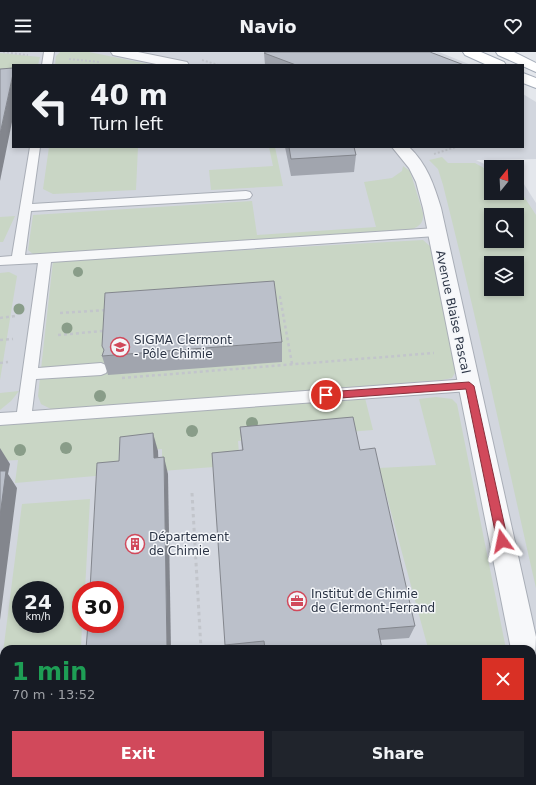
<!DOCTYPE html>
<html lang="en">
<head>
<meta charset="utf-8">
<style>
  :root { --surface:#171b24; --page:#20242c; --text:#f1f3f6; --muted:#9ea1a6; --accent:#d1495b }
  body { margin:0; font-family:"DejaVu Sans",sans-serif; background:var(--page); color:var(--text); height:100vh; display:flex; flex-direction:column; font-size:15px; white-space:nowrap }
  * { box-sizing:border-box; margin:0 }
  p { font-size:13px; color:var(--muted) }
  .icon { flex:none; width:22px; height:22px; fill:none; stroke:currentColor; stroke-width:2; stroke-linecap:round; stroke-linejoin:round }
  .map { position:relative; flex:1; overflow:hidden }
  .sheet { position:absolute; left:0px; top:593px; width:536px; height:140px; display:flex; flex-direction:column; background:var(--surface); border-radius:12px 12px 0 0; box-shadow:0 2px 6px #0003 }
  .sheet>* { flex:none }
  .guide { position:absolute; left:12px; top:12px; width:512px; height:84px; border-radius:0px; box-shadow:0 2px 6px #0003; background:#171b24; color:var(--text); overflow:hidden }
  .needle { width:26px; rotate:18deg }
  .fabs { position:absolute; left:484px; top:108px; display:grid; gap:8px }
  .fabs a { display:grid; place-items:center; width:40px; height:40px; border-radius:0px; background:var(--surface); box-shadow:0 2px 6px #0003; font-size:20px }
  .speed { position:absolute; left:12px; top:529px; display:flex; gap:8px; font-size:20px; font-weight:700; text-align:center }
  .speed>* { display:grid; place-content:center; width:52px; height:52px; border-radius:50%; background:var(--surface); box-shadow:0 2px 6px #0003; line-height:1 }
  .speed small { font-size:10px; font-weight:400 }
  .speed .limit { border:6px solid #d22; background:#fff; color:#111 }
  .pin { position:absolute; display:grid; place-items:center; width:34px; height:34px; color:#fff; margin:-17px; border:2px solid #fff; border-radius:50%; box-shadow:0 1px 4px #0007 }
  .me { position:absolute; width:44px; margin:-22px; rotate:348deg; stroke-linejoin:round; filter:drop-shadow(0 0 3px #0008) }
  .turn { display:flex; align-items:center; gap:14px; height:84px; padding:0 12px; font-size:18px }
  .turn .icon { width:52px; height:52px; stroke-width:2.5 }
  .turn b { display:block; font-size:28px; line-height:34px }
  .round { display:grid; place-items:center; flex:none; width:42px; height:42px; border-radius:0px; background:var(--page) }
  .headline { display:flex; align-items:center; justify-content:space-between; height:68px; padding:0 12px }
  h1 { font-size:24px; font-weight:700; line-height:30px; color:#1e9e55 }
  .action { display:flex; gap:8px; margin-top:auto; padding:8px 12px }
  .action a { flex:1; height:46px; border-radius:0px; background:var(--accent); color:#fff; font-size:16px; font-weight:700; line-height:46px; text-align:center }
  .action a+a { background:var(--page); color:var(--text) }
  header { display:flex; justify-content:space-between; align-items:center; height:52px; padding:0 12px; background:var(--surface); font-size:18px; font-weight:700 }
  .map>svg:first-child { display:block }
</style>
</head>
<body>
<header><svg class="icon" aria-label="menu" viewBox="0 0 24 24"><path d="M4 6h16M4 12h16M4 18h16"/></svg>Navio<svg class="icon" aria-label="heart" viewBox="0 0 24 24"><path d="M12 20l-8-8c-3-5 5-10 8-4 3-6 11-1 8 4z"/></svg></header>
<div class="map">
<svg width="536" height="733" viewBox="0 0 536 733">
  <rect width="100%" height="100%" fill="#e4e7ec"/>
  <path fill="#d2d6de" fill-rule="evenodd" d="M0,0H439L471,13H13V95H523V42L536,50V107L476,108L491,115V141H517V127L522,129L536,151V733H0ZM491,163H517V189H491ZM491,211H517V237H491ZM21,538H55V572H21ZM81,538H115V572H81ZM4,597H532V729H4Z"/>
  <g fill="#c9d6c5" fill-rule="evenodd">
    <path d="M60,0H89L153,13H55L56,4Z"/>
    <path d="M0,1L40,5L38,13H13V33H0Z"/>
    <path d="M49,95H138L136,138L53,142L43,137Z"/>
    <path d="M269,95H275L283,134L211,138L209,118L273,114Z"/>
    <path d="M442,105L448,111H475L491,120V141H517V134L536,163V536C505,401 477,267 443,133L438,117L429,108ZM491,163H517V189H491ZM491,211H517V237H491Z"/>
    <path d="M403,114L410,119L423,161C424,170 420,174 413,177L33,202L28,198L33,163L252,149L257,183L376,175L364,130L392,126L402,119Z"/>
    <path d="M15,164L3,190H0V165Z"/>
    <path d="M423,188L432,196L456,319L452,326L442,328L65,357H51L41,352L38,344L53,209Z"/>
    <path d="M9,220L17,224L0,328V221Z"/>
    <path d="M19,339L11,349L0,358V341Z"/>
    <path d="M436,345L452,347L457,352L506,597H416L428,596L379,416L436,413L419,347Z"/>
    <path d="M365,346L373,378L238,389L240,413L162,419V397L119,400L118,422L15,431L18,408L0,409V373Z"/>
    <path d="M90,447L85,538H81V572H82L81,597H4V729H143V733H0V624L22,452ZM21,538H55V572H21Z"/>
    <path d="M240,729H531L532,733H241Z"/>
  </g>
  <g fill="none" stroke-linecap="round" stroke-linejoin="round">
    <defs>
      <g id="service">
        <path d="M44,0H54L52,13H42Z"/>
        <path d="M30,95H40L32,152L246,139L250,140L252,143L250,146L246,147L31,159L25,203L436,176L440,177L442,180L440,183L436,184L51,210L38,316L101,311L106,313L108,317L106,321L101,323L36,327L32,359L469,327L474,329L476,333L474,337L469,339L0,373V361L17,360L38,211L0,213V205L12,204Z"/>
      </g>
      <g id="minor">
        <path d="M111,0H138L187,10L189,13H161L113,3Z"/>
        <path d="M392,95H409C427,112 434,133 441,156L536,585L535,607L532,608V597H511L423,156L416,130L409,116Z"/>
        <path d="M532,616L536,618V663L532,662Z"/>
      </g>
      <g id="primary">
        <path d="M463,0H481L504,10L506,13H487L465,3Z"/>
        <path d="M496,0H514L536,11V20L498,3Z"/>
        <path d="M523,21L536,26V36L523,31Z"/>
      </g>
    </defs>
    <use href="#service" stroke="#a9aeb7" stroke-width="2"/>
    <use href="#minor" stroke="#a9aeb7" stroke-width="2"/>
    <use href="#primary" stroke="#a3abb8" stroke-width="2"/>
    <g stroke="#c2c5cb" stroke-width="2" stroke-dasharray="2 2" stroke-linecap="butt">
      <path d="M3,0L28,3"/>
      <path d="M69,7L100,10"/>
      <path d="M202,8L218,13"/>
      <path d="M434,102L456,95"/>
    </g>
    <g stroke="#c2c5cb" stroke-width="2.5" stroke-dasharray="3 3" stroke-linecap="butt">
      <path d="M273,245H280L292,312"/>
      <path d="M60,261L107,258"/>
      <path d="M0,266L15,264"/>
      <path d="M58,283L103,279"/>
      <path d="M0,288L13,287"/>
      <path d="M0,311L8,310"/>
      <path d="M122,326L434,301"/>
    </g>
    <path stroke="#c2c5cb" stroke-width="3" stroke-dasharray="3.5 3.5" stroke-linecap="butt" d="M192,441L201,597"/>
    <use href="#service" fill="#f7f8fa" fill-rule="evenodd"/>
    <use href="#minor" fill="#f7f8fa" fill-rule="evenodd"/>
    <use href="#primary" fill="#fff" fill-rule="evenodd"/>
  </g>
  <g fill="#899d89">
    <circle cx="78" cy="220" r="5"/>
    <circle cx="19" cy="257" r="5.5"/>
    <circle cx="67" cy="276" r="5.5"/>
    <circle cx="100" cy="344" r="6"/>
    <circle cx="252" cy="371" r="6"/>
    <circle cx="192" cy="379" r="6"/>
    <circle cx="66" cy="396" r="6"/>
    <circle cx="20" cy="398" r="6"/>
  </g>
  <g fill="#a1a5ae">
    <path d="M264,1L464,13H265Z"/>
    <path d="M285,95H354L356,103L354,120L291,124Z"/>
    <path d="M282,290V310L108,323L102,304Z"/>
    <path d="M240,375L360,398L415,574L409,586L380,588L382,597H225V593L242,398Z"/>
  </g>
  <g fill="#83868d">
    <path d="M13,22V65L0,129V82Z"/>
    <path d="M153,381L158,399L159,423L154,406Z"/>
    <path d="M0,396L10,412L8,422L17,436L0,568Z"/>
    <path d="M164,405L168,422L171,597H167Z"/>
  </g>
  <g fill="#bbc0ca" stroke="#83868d">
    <path d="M266,0H430L464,13H296L264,1Z"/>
    <path d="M13,16V22L0,82V17Z"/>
    <path d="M289,95H354L356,103L291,107Z"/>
    <path d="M274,229L282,290L102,304L104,298L102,294L105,241Z"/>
    <path d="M353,365L360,398L375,396L415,574L378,577L382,597H265L264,589L225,593L212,401L243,398L240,375Z"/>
    <path d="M153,381L154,406L164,405L167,597H86L88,572H115V538H90L97,411L119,409L120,385Z"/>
    <path d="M0,419H6L0,464Z"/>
  </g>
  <path fill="#d1495b" stroke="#882f3b" d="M469,330L474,334L508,489L506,492L502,494L499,492L497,489L466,337L326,347L322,343L326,340Z"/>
  <defs>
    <symbol id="university-ring" viewBox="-11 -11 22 22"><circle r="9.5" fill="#f4f6f9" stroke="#d1495b" stroke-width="1.5"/><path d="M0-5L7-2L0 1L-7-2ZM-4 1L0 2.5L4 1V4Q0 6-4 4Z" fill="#d1495b"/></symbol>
    <symbol id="building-ring" viewBox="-11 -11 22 22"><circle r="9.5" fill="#f4f6f9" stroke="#d1495b" stroke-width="1.5"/><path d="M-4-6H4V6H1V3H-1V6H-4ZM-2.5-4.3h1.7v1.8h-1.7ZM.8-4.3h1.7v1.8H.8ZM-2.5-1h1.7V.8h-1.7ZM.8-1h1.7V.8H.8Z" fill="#d1495b"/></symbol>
    <symbol id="office-ring" viewBox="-11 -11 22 22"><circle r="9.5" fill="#f4f6f9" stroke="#d1495b" stroke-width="1.5"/><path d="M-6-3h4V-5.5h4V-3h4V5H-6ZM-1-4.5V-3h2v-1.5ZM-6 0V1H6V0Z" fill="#d1495b"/></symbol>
  </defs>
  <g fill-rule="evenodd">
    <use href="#university-ring" x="109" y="284" width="22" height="22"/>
    <use href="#building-ring" x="124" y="481" width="22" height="22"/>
    <use href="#office-ring" x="286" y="538" width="22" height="22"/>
  </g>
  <g text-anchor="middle" stroke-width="3" stroke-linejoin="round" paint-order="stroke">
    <g font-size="12" fill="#2b3445" stroke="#f4f6f9">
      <text transform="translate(453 260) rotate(78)" y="4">Avenue Blaise Pascal</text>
    </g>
    <g font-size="12" fill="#2b3445" stroke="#f4f6f9" text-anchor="start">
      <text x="134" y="292">SIGMA Clermont<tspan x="134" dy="14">- Pôle Chimie</tspan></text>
      <text x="149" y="489">Département<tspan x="149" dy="14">de Chimie</tspan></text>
      <text x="311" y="546">Institut de Chimie<tspan x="311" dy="14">de Clermont-Ferrand</tspan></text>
    </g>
  </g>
</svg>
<div class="fabs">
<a><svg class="needle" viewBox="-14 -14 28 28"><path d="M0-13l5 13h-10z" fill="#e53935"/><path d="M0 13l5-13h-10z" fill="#9ea1a6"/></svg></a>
<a><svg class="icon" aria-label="search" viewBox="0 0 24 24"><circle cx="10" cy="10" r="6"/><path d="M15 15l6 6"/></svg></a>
<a><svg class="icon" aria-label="layers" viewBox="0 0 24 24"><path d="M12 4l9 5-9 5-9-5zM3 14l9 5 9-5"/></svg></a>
</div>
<div class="speed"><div>24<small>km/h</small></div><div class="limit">30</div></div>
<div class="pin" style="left:326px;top:343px;background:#d93025"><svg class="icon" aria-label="arrive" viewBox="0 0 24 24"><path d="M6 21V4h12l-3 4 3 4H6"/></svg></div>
<svg class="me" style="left:502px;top:489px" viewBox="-20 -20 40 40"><path d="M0-17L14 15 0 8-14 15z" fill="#d1495b" stroke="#fff" stroke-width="4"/></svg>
<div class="guide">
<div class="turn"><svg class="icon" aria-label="left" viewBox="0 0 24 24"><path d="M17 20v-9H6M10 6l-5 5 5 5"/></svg><div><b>40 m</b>Turn left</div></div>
</div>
<section class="sheet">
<div class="headline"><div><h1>1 min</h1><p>70 m · 13:52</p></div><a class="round" style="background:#d93025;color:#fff"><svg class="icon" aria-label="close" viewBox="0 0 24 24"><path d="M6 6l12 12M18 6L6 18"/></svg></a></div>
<div class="action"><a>Exit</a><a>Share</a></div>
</section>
</div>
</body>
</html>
